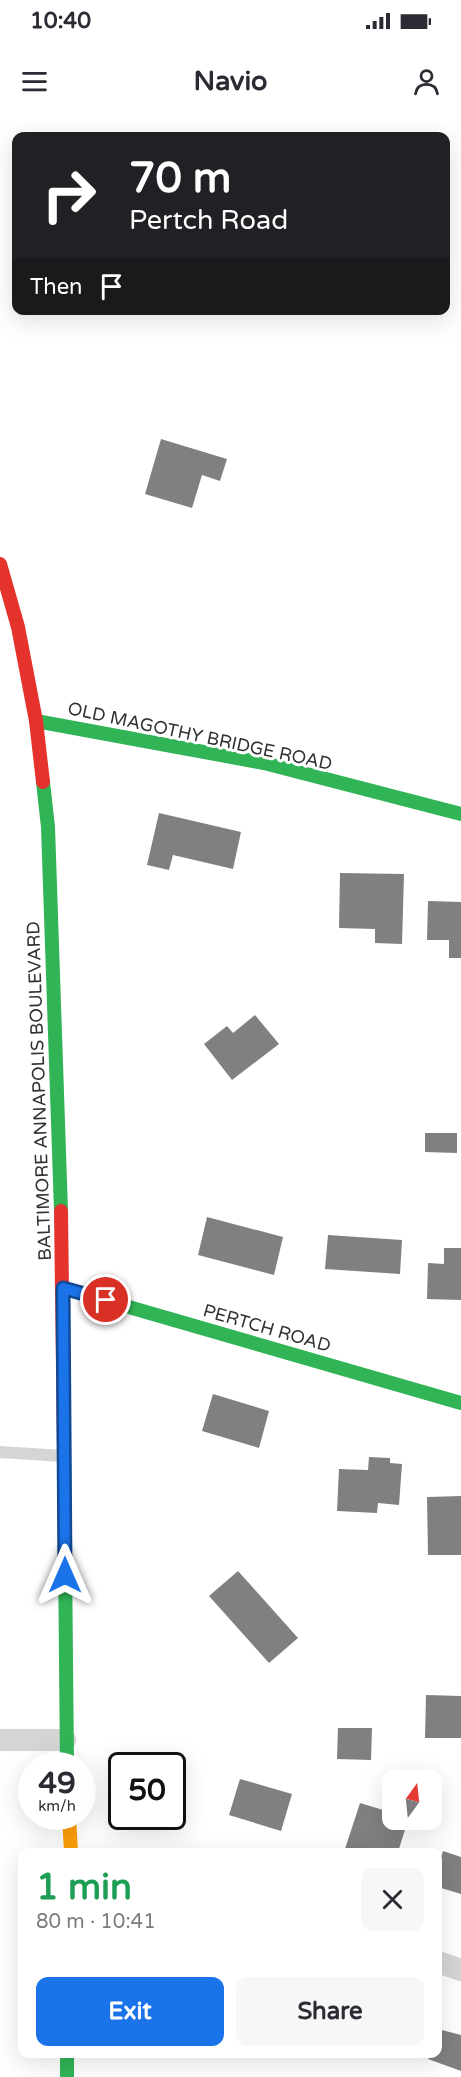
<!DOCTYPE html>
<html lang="en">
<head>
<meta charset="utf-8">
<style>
  :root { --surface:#fff; --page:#f7f7f7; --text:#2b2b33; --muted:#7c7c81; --accent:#1a73e8 }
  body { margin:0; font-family:"Varela Round",sans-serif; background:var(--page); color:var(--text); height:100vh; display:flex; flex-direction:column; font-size:22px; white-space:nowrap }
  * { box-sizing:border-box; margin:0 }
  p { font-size:20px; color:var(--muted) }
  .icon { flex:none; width:33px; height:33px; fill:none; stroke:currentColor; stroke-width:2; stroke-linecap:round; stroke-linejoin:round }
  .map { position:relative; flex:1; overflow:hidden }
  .drawer { position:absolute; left:18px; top:1728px; width:424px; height:210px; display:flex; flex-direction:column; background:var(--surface); border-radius:12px; box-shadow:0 6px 24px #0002 }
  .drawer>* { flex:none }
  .banner { position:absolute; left:12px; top:12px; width:438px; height:183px; border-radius:12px; box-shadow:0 6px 24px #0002; background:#202124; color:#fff; overflow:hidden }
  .needle { width:39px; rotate:15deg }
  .buttons { position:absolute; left:382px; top:1650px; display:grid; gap:12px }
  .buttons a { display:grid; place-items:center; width:60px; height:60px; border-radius:12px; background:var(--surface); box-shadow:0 6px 24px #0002; font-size:30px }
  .speed { position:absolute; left:18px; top:1632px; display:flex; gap:12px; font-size:30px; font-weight:700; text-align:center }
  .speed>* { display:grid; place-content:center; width:78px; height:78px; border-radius:50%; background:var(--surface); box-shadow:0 6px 24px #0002; line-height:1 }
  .speed small { font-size:15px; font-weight:400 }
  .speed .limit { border:3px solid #111; border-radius:9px; background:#fff; color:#111 }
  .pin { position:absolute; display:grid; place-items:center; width:51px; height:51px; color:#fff; margin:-26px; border:3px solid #fff; border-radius:50%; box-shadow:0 2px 6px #0007 }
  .me { position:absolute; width:66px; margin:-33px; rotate:0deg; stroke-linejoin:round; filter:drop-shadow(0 0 4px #0008) }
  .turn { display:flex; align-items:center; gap:21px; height:126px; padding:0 18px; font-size:27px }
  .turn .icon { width:78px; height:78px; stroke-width:2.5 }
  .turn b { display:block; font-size:42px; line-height:51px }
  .then { display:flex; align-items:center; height:57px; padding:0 18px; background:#0003; gap:12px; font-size:22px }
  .round { display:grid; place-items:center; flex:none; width:63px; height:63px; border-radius:12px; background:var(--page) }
  .head { display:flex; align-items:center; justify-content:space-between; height:102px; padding:0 18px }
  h1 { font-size:36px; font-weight:800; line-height:45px; color:#1e9e55 }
  .primary-button { display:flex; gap:12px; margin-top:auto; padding:12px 18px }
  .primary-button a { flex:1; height:69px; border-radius:12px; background:var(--accent); color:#fff; font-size:24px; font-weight:800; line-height:69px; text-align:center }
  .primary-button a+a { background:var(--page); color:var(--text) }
  .status { display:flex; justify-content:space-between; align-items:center; height:42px; padding:0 30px; background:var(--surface); direction:ltr }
  .status svg { height:16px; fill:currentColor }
  header { display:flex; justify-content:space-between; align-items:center; height:78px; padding:0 18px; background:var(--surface); font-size:27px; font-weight:800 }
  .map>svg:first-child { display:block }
</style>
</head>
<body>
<div class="status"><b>10:40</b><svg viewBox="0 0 49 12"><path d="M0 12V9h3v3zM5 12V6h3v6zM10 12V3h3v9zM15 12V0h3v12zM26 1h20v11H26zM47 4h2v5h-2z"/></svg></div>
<header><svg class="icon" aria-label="menu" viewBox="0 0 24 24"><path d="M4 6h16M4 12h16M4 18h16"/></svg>Navio<svg class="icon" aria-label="person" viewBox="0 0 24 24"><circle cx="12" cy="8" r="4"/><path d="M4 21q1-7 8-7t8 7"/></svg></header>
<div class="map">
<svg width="461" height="1957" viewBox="0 0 461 1957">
  <rect width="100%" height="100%" fill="#fff"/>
  <g fill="#808080">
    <path d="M161,319L227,339L220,361L202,355L192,388L145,374Z"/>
    <path d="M159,693L241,712L233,749L173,735L169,750L147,745Z"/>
    <path d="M340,753L404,754L402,824L375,823V809L339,808Z"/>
    <path d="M428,781L461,782V838H449V820H427Z"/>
    <path d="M255,895L279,924L232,960L204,924L227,906L233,913Z"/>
    <path d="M425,1013H457V1033L425,1032Z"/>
    <path d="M207,1097L283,1117L274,1155L198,1135Z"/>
    <path d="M328,1115L402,1120L400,1154L325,1149Z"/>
    <path d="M444,1128H461V1180L427,1179L428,1143L444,1144Z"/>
    <path d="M213,1274L269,1291L259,1328L202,1311Z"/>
    <path d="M369,1337L390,1338V1343L402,1344L399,1385L378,1383L377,1393L337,1391L339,1349L368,1350Z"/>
    <path d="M461,1376V1435H428L427,1377Z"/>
    <path d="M238,1451L298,1518L269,1543L209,1476Z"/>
    <path d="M426,1575L461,1576V1618H425Z"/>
    <path d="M338,1608H372L371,1640L337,1639Z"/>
    <path d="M240,1659L292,1674L281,1711L229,1695Z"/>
    <path d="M360,1683L393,1693V1700H408L398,1732H344Z"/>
    <path d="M443,1731L461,1737V1774L438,1767V1747Z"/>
    <path d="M438,1909L461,1915V1951L428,1939L430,1934H438Z"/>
  </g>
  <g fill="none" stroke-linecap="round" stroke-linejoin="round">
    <path stroke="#d5d5d5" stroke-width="12" d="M0,1332L63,1336"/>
    <g stroke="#d5d5d5" stroke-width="22">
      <path d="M0,1620H65"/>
      <path d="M438,1842L461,1850"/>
    </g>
    <g stroke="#30b455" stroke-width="14">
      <path d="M36,601L264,643L461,694"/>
      <path d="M43,662L48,707L61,1091"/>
      <path d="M63,1168L461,1283"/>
      <path d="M64,1328L67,1646"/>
      <path d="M67,1934V1957"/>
    </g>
    <path stroke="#ff9f0a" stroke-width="14" d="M69,1696L71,1732"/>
    <g stroke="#e5322d" stroke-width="14">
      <path d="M0,444L18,507L36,601L43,662"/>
      <path d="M61,1091L64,1328"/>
    </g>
  </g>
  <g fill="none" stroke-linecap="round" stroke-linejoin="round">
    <defs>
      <path id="route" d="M65,1455L63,1168L106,1180"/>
    </defs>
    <use href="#route" stroke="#114b97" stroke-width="15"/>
    <use href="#route" stroke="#1a73e8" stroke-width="10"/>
  </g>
  <g text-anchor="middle" stroke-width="6" stroke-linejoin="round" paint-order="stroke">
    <g font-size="18" fill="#313131" stroke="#fff">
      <text transform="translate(200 616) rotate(12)" y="6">OLD MAGOTHY BRIDGE ROAD</text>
      <text transform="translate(39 971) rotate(-92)" y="6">BALTIMORE ANNAPOLIS BOULEVARD</text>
      <text transform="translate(267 1208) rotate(16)" y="6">PERTCH ROAD</text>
    </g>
  </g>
</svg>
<div class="buttons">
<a><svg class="needle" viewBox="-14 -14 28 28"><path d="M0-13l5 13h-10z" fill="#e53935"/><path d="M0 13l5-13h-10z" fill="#7c7c81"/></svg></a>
</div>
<div class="speed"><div>49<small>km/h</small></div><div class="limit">50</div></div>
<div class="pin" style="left:106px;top:1180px;background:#d93025"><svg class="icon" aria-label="arrive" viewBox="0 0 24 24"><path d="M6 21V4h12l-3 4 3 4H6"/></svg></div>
<svg class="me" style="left:65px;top:1455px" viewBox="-20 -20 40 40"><path d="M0-17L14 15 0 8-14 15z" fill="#1a73e8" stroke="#fff" stroke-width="4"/></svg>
<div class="banner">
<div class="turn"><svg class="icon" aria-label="right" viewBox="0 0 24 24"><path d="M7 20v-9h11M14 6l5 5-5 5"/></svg><div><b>70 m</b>Pertch Road</div></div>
<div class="then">Then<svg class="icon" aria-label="arrive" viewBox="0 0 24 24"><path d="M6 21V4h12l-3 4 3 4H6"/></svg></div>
</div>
<section class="drawer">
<div class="head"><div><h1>1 min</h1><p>80 m · 10:41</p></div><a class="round"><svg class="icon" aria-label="close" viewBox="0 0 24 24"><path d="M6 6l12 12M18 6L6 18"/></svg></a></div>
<div class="primary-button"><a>Exit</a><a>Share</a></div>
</section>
</div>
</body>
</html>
